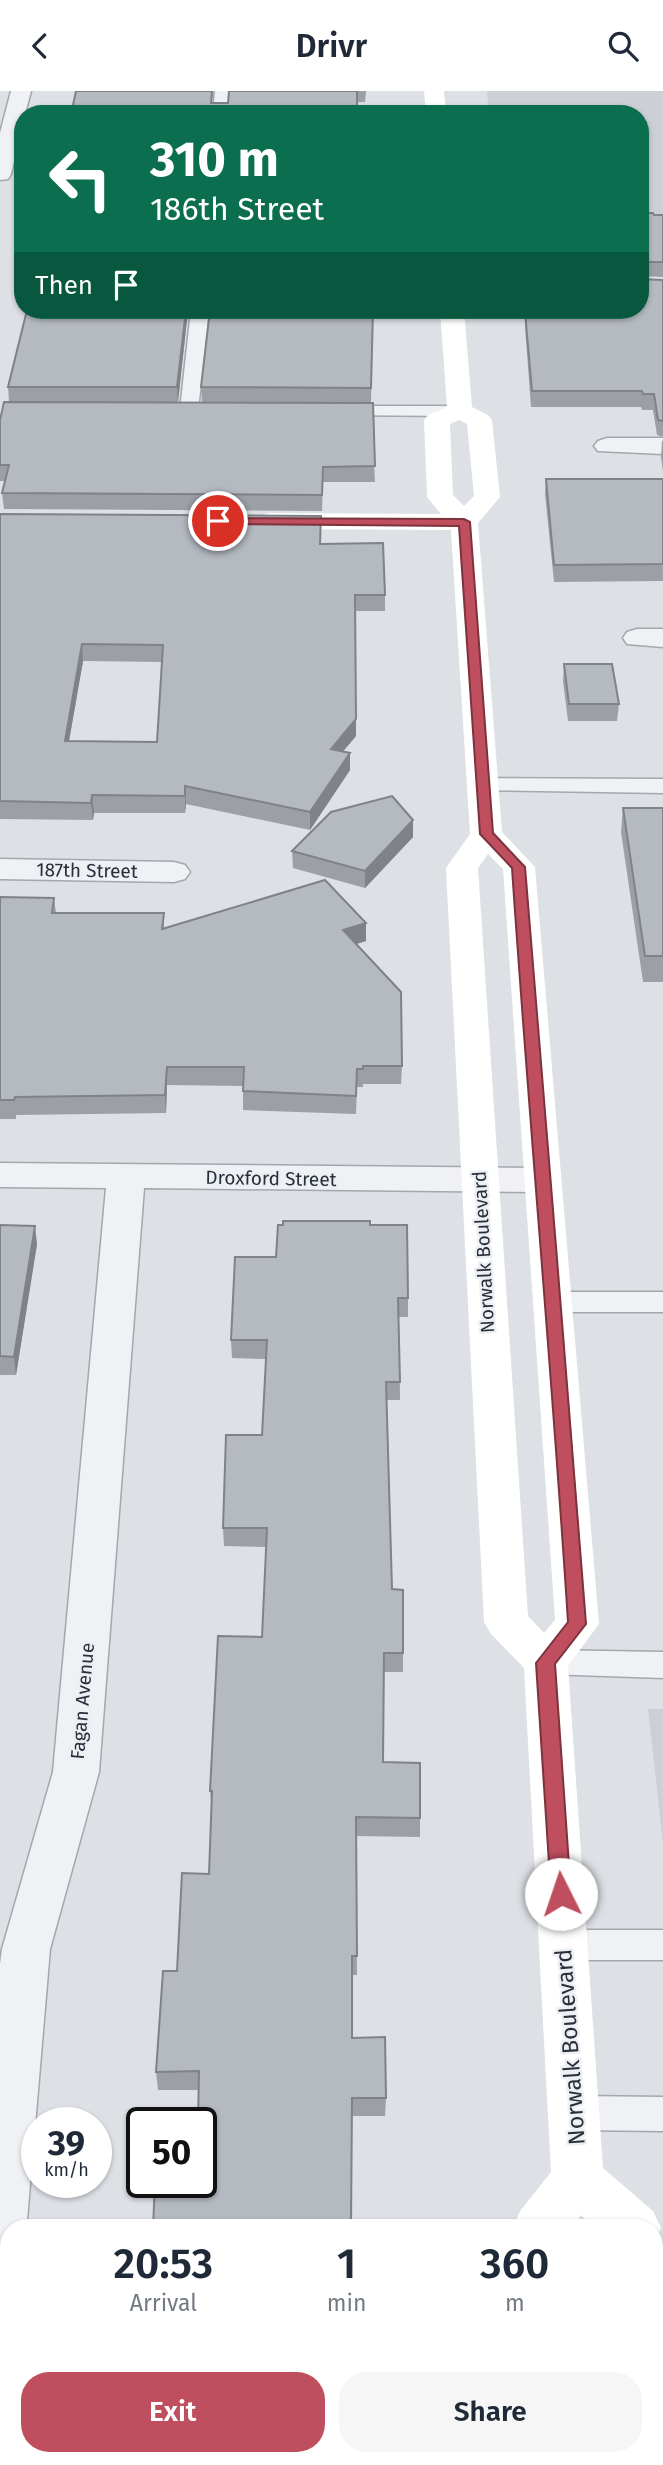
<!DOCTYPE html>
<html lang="en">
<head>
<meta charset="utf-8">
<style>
  :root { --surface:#fff; --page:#f6f6f7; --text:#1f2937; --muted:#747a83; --accent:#bf4e5e }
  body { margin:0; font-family:"Fira Sans",sans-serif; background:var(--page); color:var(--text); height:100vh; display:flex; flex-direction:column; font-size:26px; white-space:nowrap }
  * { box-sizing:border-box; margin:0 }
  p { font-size:23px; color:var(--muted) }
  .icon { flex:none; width:38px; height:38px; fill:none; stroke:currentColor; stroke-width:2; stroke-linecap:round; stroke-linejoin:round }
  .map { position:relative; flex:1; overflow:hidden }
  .drawer { position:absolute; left:0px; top:2128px; width:663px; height:247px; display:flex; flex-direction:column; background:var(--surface); border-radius:28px 28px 0 0; box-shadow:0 2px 5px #0004 }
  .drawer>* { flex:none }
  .guide { position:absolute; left:14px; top:14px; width:635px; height:214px; border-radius:28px; box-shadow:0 2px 5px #0004; background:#0b6e4f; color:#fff; overflow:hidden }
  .speed { position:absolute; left:21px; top:2016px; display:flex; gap:14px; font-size:35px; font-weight:700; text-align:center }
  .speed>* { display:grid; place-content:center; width:91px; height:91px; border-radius:50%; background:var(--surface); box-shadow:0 2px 5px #0004; line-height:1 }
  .speed small { font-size:18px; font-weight:400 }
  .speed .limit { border:4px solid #111; border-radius:10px; background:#fff; color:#111 }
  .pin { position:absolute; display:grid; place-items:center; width:60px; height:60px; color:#fff; margin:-30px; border:4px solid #fff; border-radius:50%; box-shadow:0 2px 7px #0007 }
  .me { position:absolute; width:77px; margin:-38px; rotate:356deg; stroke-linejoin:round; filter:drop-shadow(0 0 5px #0008) }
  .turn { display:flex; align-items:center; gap:24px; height:147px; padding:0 21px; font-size:32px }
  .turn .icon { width:91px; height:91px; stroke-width:2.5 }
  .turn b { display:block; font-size:49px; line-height:60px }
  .then { display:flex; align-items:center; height:66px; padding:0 21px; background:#0003; gap:14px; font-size:26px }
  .eta { display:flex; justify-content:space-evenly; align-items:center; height:119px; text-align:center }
  .eta b { font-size:42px; font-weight:600; line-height:49px }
  .primary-button { display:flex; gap:14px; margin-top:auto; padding:14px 21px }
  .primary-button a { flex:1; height:80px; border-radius:28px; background:var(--accent); color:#fff; font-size:28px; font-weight:600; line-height:80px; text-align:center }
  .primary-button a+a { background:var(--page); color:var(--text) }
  header { display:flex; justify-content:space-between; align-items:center; height:91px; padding:0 21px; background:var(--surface); font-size:32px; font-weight:600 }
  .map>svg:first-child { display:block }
</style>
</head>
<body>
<header><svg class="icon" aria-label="back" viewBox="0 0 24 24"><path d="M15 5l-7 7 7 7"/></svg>Drivr<svg class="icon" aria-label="search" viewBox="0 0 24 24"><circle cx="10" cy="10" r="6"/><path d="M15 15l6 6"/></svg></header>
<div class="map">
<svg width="663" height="2374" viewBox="0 0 663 2374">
  <rect width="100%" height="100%" fill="#dde0e5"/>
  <g fill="#cccfd6">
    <path d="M487,0H663V123H641L640,23H489Z"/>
    <path d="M648,1618H663V1752Z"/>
  </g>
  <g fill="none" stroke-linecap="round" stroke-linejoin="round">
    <defs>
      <g id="lane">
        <path d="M215,0H229L227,23H213Z"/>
        <path d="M191,219H209L198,319L189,324L180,319Z"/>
        <path d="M335,315H460L469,320L460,325L329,324L326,320L329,316Z"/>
        <path d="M482,687L663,688V702L474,699L471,694L474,689Z"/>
        <path d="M553,1201H663V1221H553L543,1218L539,1211L543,1204Z"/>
        <path d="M546,1559L663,1561V1587L546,1583L535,1580L530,1571L535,1562Z"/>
        <path d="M564,1839H663V1869H564L551,1865L546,1854L551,1843Z"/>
        <path d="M575,2005L663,2006V2040L575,2039L562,2034L556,2022L562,2010Z"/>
      </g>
      <g id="street">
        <path d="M11,0H31L25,23H23V34L11,83L8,88L0,89V42Z"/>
        <path d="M607,347H663V363L598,360L594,355L598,350Z"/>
        <path d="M637,538H663V556L627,553L623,547L627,541Z"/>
        <path d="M0,768L174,771L185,774L190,781L185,788L174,791L0,788Z"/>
        <path d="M0,1072L541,1077L554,1081L559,1089L554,1097L541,1101L144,1097L99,1681L50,1858L27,2129L23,2137H9V2150L0,2153V1873L2,1858L53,1681L106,1097L0,1096Z"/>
      </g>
    </defs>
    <use href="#lane" stroke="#a3a7ae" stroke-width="3"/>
    <use href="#street" stroke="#a3a7ae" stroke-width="3"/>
    <use href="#lane" fill="#eff1f4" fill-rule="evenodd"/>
    <use href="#street" fill="#eff1f4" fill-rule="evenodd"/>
    <g fill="#fff" fill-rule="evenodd">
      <path d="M424,0H444L446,23H426Z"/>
      <path d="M440,219H464L472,316L488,324L492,329L500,406L478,432L502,741L535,776L599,1533L568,1575L603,2077L653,2120L661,2137L654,2151V2137H595L581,2124L572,2137H513L520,2120L551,2081L524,1577L491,1543L484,1531L446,777L470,743L451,439L270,438L261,436L257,430L261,424L270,422L441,423L427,406L424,329L428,324L447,316ZM459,329L467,333L474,405L464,415L453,404L450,333ZM488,763L503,778L555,1529L544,1542L528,1525L478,777Z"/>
      <path d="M654,2318L663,2321V2374H629L628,2366H654Z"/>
      <path d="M519,2366H575L576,2374H520Z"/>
    </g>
  </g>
  <g fill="#9ca0a6" fill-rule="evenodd">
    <path d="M213,0L212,12H228L229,0H366L365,11L71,23Z"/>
    <path d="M640,122L663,124V186L640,185Z"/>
    <path d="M663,189V346L657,344L653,319H642L641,316H531L525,236V219H640Z"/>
    <path d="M27,219H188L178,311H202L201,296L373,219L371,312L375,391H323L322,420L4,418L2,402L5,390H0V329L9,311L8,296Z"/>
    <path d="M663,349V381L661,366L662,350Z"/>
    <path d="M662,382L663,490L554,491L545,403L546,388H662Z"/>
    <path d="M0,423L320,453L385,504V520H355L356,645L343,660L350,679L310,739L186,713L185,722H94L93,729L0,728ZM83,570L162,571L157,651L69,650Z"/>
    <path d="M564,573L619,613L617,630H568L563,590Z"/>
    <path d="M623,717H663V891H643L621,741Z"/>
    <path d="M413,729V746L365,797L293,777L292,760Z"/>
    <path d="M0,806L54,807L56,822H164V837L366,850L356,853L402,975L401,993H363V996H357L356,1023L243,1019V995L167,994L166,1022L16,1024V1028H0Z"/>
    <path d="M0,1134L37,1153L16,1284H0Z"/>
    <path d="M370,1134L408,1207V1226H399L400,1309H387L392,1498L403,1562V1581H384L383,1671L420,1727V1746L356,1745L357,1884H352V1947L386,2007L385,2025H352L201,2091L199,1999H158L156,1981L177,1880L209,1783L212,1719L210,1700L262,1546L266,1456L224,1455L223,1437L262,1344L266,1268L232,1267L231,1249L276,1166Z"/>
  </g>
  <g fill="#7f8287">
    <path d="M186,219H188L178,311L177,296Z"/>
    <path d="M82,553L83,570L66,667L65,650Z"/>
    <path d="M356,628V645L331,675V658Z"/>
    <path d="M350,662V679L310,739V721Z"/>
    <path d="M185,695L186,713L185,722Z"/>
    <path d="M92,704L94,722L93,729L91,712Z"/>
    <path d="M413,729V746L365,797V780Z"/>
    <path d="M366,832V850L343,857V839Z"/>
    <path d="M167,976V994L166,1022L165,1004Z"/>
    <path d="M35,1135L37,1153L16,1284L14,1266Z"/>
  </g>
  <g fill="#b5bac1" stroke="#7f8287" stroke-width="2" fill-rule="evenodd">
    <path d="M76,0H212L211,12H228L229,0H357V23H71Z"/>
    <path d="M640,122H653L654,124H663V171H640Z"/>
    <path d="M640,188L663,189V330L658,329L654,303H643L642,300H532L525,221H529V219H640Z"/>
    <path d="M27,219H186L177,296H8Z"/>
    <path d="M210,219H373L371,297L201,296Z"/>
    <path d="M4,311L373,312L375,375L323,376L322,404L2,402L9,374H0V329Z"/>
    <path d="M546,388H663V473L554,474Z"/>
    <path d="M0,423L321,425L320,453L383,452L385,504H355L356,628L331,658L350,662L310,721L185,695V705L92,704L91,712L0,710ZM82,553L163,554L157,651L65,650Z"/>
    <path d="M564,573H612L619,613H569Z"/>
    <path d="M392,705L413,729L365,780L292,760L331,721Z"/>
    <path d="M623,717H663V865H645Z"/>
    <path d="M325,789L366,832L343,839L401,901L402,975H363V978H357L356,1005L243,1000L244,976H167L165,1004L15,1006L14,1009H0V806L54,807L52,822H164L162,838Z"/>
    <path d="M283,1130H370V1134H407L408,1207H398L400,1291H386L392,1498L403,1499V1562H384L383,1671L420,1672V1727L356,1726L357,1865H352V1947L385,1946L386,2007H352L351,2137H153L155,2091H201V2032H198L199,1980L156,1981L163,1880H177L182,1782L209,1783L212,1700H210L218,1545L262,1546L267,1437H223L226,1344H262L267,1249H231L235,1166H276L278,1134H283Z"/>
    <path d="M0,1134L35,1135L14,1266L0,1265Z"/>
    <rect x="197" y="2366" width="174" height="8"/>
  </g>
  <path fill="#bf4e5e" stroke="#7c333d" stroke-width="2" d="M218,427L464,428L470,431L493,742L525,776C544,1029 568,1280 586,1533L555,1573L571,1803L568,1809L561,1811L554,1809L551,1803L536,1572L568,1531C552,1280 529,1029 512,777L480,743L459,435L214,433L213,430Z"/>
  <g text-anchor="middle" stroke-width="5" stroke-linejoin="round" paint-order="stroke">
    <g font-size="19" fill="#282f3a" stroke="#eceff3">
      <text transform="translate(87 779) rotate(1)" y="7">187th Street</text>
      <text transform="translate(271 1087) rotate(1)" y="7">Droxford Street</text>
      <text transform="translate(483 1161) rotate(-93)" y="7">Norwalk Boulevard</text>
      <text transform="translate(82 1610) rotate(-85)" y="7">Fagan Avenue</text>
    </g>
    <g font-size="23" fill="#282f3a" stroke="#eceff3">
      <text transform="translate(570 1956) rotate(-94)" y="8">Norwalk Boulevard</text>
    </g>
  </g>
</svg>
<div class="speed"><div>39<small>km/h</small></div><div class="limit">50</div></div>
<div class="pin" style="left:218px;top:430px;background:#d93025"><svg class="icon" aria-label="arrive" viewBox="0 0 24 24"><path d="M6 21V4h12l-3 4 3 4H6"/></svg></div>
<svg class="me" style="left:561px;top:1803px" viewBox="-20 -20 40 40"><circle r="19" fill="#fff"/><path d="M0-13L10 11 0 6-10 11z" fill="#bf4e5e"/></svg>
<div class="guide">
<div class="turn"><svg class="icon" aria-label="left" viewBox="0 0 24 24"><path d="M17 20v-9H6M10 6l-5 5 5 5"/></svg><div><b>310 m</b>186th Street</div></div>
<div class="then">Then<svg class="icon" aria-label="arrive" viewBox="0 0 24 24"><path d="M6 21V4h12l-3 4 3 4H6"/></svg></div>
</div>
<section class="drawer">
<div class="eta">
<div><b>20:53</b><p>Arrival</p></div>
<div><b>1</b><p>min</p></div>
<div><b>360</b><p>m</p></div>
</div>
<div class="primary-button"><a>Exit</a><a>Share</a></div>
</section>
</div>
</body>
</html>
